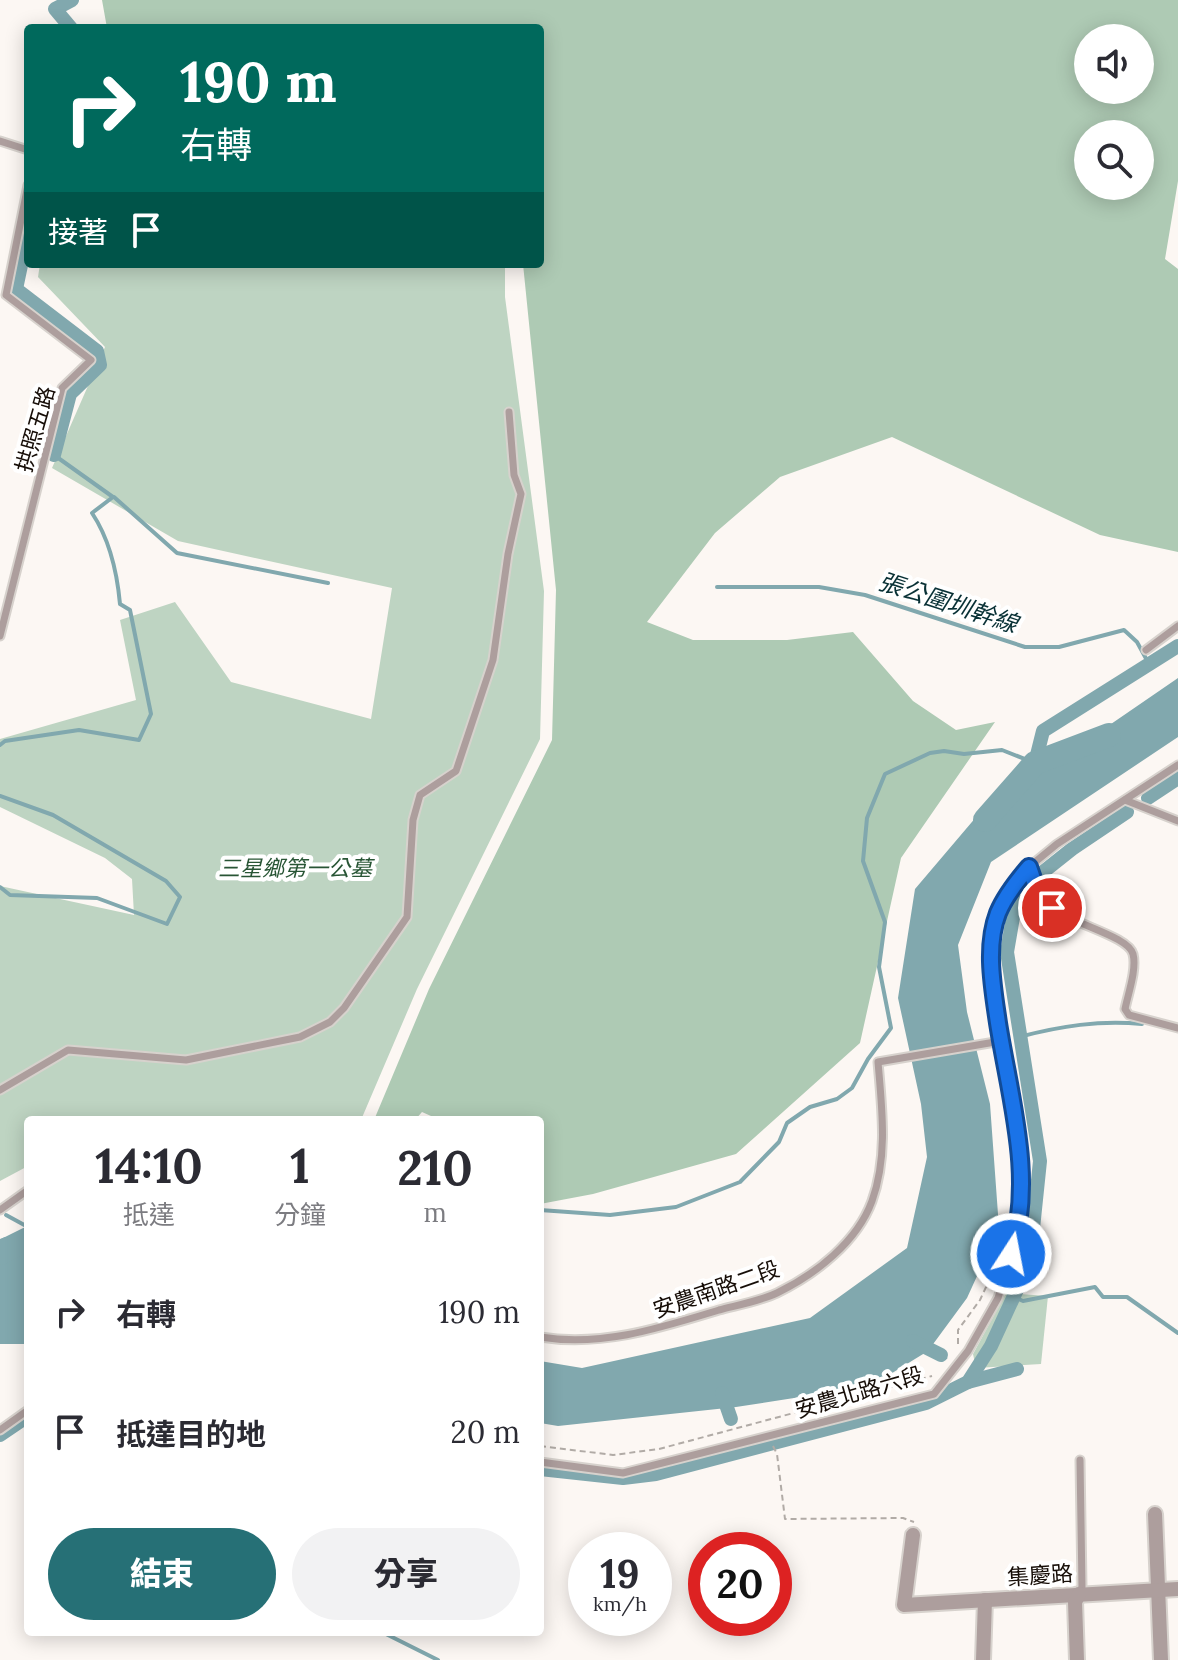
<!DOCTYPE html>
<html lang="zh-TW">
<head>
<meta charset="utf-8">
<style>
  :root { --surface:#fff; --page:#f2f2f3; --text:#2b2b33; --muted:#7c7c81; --accent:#267076 }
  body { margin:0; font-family:Lora,"Noto Sans TC",serif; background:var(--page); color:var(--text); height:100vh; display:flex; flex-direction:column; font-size:30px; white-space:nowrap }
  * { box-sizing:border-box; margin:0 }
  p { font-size:26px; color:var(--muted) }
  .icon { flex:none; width:44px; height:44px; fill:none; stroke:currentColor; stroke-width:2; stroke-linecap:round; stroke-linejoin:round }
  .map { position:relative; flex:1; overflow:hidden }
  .drawer { position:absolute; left:24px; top:1116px; width:520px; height:520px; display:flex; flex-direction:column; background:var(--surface); border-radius:8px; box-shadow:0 4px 20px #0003 }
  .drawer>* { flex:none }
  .top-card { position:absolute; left:24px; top:24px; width:520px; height:244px; border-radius:8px; box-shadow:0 4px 20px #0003; background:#00695c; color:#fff; overflow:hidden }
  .tools { position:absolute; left:1074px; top:24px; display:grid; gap:16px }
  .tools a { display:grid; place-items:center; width:80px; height:80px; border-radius:50%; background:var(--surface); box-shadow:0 4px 20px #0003; font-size:40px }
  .speed { position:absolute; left:568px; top:1532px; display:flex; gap:16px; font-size:40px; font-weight:700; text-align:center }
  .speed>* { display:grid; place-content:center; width:104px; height:104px; border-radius:50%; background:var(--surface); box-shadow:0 4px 20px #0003; line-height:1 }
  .speed small { font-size:20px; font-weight:400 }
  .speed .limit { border:12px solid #d22; background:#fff; color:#111 }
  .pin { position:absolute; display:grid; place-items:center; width:68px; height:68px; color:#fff; margin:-34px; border:4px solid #fff; border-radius:50%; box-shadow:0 2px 8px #0007 }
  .me { position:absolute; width:88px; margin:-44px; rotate:11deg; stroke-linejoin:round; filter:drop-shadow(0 0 6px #0008) }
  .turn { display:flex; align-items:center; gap:28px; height:168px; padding:0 24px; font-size:36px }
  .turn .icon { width:104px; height:104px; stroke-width:2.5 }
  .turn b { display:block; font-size:56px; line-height:68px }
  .then { display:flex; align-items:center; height:76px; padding:0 24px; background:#0003; gap:16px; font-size:30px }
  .eta { display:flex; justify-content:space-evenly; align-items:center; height:136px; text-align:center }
  .eta b { font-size:48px; font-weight:800; line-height:56px }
  .button { display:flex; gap:16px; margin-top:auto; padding:16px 24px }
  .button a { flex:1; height:92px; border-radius:48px; background:var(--accent); color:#fff; font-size:32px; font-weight:800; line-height:92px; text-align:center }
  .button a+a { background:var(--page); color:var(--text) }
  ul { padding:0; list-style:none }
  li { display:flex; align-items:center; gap:24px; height:120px; padding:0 24px }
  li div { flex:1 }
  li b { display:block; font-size:30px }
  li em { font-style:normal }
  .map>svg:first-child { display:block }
</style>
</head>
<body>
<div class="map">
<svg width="1178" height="1660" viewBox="0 0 1178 1660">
  <rect width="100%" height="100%" fill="#fcf7f3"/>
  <g fill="#bed4c2">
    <path d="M40,264H505V297L544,591L540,739L417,989L361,1120H28V1166L0,1181V886L134,915L132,879L105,858L0,807V739L136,700L120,620L175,602L231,682L371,719L392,588L178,541L52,468L105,347L38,277Z"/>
    <path d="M1006,1293L1048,1296L1041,1364L976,1368L973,1354Z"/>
  </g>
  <path fill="#aecab4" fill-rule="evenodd" d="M102,0H1178V181L1165,259L1178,269V552L1100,535L892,437L780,477L715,533L647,622L693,640H787L853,632L913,701L956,730L995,722L901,858L860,1043L736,1154L593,1194L540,1204V1120H440L422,1112L415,1120H374L429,989L552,740L556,590L523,264H540V28H107ZM1088,38H1140V90H1088ZM1088,134H1140V186H1088Z"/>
  <g fill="#81a8ae">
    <path d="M1178,678V737L991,862L958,945L967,1012L990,1104L999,1228L967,1298L928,1351L871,1386L736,1407L558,1426L540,1423V1361L582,1368L810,1318L907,1248L927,1157L921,1104L898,998L915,889L977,816Z"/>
    <path d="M5,1237L28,1244V1344H0V1239Z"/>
  </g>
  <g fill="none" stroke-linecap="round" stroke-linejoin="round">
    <g stroke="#81a8ae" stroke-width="4">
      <path d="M114,497L177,553L328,583"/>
      <path d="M717,587H819L865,595L1025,647H1059L1124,630L1137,642L1149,664"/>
      <path d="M0,745L5,741L79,730L139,740L151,714L130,610L120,604C117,571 110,540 92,513L113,497L54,455"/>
      <path d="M0,796L53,815L166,881L180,897L167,924L97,898L10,895L0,887"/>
      <path d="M1019,1037C1061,1026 1099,1020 1142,1024"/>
      <path d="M540,1210L610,1215L676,1207L740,1182L779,1142L787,1123L810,1107L837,1099L852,1088L868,1059L891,1028L879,967L885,922L863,861L867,818L885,774L930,753L944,751L964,754L1002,750L1035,763"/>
      <path d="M6,1215L28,1227"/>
      <path d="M1014,1297L1023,1301L1095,1287L1103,1297H1127L1178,1333"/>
      <path d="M382,1632L438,1660"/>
    </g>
    <g stroke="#81a8ae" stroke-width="14">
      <path d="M71,28L55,9L72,0"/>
      <path d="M28,232L16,289L97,351L100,365L70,394L54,455"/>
      <path d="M1035,763L1043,731L1178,646"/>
      <path d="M1148,798L1178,778"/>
      <path d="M1038,876L1072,849L1127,812"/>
      <path d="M913,1341L941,1355"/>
      <path d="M968,1382L1017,1369"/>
      <path d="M722,1393L731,1419"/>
      <path d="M0,1435L28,1416"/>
      <path d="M540,1469L623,1478L656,1474L926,1403L968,1382L991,1346L1020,1283L1032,1238L1040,1161L1007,952L1016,900"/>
    </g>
    <g stroke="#81a8ae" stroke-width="24">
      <path d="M985,820L1035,763L1109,735"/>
      <path d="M0,1253L28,1239"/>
    </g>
    <defs>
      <g id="service">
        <path d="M0,141L28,150"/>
        <path d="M0,636L62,388L91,360L6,295L28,185"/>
        <path d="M1146,650L1178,626"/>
        <path d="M1125,800L1178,821"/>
        <path d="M1029,867C1032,876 1034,888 1039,896C1056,922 1127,933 1133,954C1137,969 1128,994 1125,1009L1129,1015L1178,1028"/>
        <path d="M0,1090L68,1050L186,1060L300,1037L330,1022L344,1008L407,917L413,820L420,795L456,771L493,660L508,554L521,494L514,475L509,412"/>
        <path d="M0,1210L28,1190"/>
        <path d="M540,1337C602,1347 660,1328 719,1310C738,1305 760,1301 777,1293C816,1274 857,1242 872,1201C888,1157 882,1109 878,1062L1001,1041"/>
        <path d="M0,1430L28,1410"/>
        <path d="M540,1462L623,1473L934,1394L968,1351L998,1298L1018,1232L1022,1167L993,990L991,945L998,915L1011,888L1029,867L1057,844L1178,765"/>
        <path d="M1079,1594L1082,1587L1080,1460"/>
      </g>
      <g id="minor">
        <path d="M1155,1514L1161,1660"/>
        <path d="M913,1535L904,1605L1178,1589"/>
        <path d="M983,1660L985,1600"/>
        <path d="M1077,1660L1075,1602L1079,1594"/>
      </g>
    </defs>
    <use href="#service" stroke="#d7d2cd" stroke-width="11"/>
    <use href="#minor" stroke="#d7d2cd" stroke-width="18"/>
    <g stroke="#b1aba6" stroke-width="2" stroke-dasharray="6 4" stroke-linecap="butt">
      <path d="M1000,1251L1007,1222"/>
      <path d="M958,1344V1330L980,1300L993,1272"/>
      <path d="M540,1446L613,1455L659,1449L932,1376"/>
      <path d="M773,1446L777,1454L785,1519L903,1518L914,1522"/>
    </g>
    <use href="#service" stroke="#ad9e9d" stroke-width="7"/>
    <use href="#minor" stroke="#ad9e9d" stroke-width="14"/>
  </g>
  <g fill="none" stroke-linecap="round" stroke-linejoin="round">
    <defs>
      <path id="route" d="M1011,1254C1035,1178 1010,1099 998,1023C993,988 985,947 998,913C1005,896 1017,881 1029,867L1039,896L1052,908"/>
    </defs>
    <use href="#route" stroke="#114b97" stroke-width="20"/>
    <use href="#route" stroke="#1a73e8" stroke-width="14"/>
  </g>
  <g text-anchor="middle" stroke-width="8" stroke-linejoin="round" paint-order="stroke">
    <g font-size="22" fill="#160d07" stroke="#fff">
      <text transform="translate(35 429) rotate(-74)" y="8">拱照五路</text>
      <text transform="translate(716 1289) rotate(-19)" y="8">安農南路二段</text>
      <text transform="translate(859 1392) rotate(-16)" y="8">安農北路六段</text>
      <text transform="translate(1040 1575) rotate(-4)" y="8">集慶路</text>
    </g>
    <g font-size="22" font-style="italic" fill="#285535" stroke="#fff">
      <text x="295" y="876">三星鄉第一公墓</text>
    </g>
    <g font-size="24" font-style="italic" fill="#093136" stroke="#fff">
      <text transform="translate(948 603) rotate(18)" y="8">張公圍圳幹線</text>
    </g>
  </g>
</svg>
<div class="tools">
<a><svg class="icon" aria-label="sound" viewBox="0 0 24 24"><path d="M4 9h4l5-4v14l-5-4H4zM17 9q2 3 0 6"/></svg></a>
<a><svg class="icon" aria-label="search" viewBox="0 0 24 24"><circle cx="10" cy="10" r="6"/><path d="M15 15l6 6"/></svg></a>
</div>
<div class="speed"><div>19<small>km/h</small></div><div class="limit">20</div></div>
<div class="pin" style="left:1052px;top:908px;background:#d93025"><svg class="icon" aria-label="arrive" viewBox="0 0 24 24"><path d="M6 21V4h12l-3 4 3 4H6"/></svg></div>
<svg class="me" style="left:1011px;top:1254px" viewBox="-20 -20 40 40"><circle r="17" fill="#1a73e8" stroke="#fff" stroke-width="3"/><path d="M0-11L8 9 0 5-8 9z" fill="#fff"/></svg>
<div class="top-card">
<div class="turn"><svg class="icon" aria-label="right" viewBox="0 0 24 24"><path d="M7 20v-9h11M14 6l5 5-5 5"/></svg><div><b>190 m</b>右轉</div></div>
<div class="then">接著<svg class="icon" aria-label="arrive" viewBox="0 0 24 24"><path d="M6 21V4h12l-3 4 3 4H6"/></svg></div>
</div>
<section class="drawer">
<div class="eta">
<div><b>14:10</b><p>抵達</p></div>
<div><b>1</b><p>分鐘</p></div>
<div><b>210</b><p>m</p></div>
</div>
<ul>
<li><svg class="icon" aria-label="right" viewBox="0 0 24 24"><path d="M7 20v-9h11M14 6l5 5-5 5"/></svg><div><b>右轉</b></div><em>190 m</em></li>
<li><svg class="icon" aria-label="arrive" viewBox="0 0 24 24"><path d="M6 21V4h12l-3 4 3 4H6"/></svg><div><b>抵達目的地</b></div><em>20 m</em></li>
</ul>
<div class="button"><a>結束</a><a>分享</a></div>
</section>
</div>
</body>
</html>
